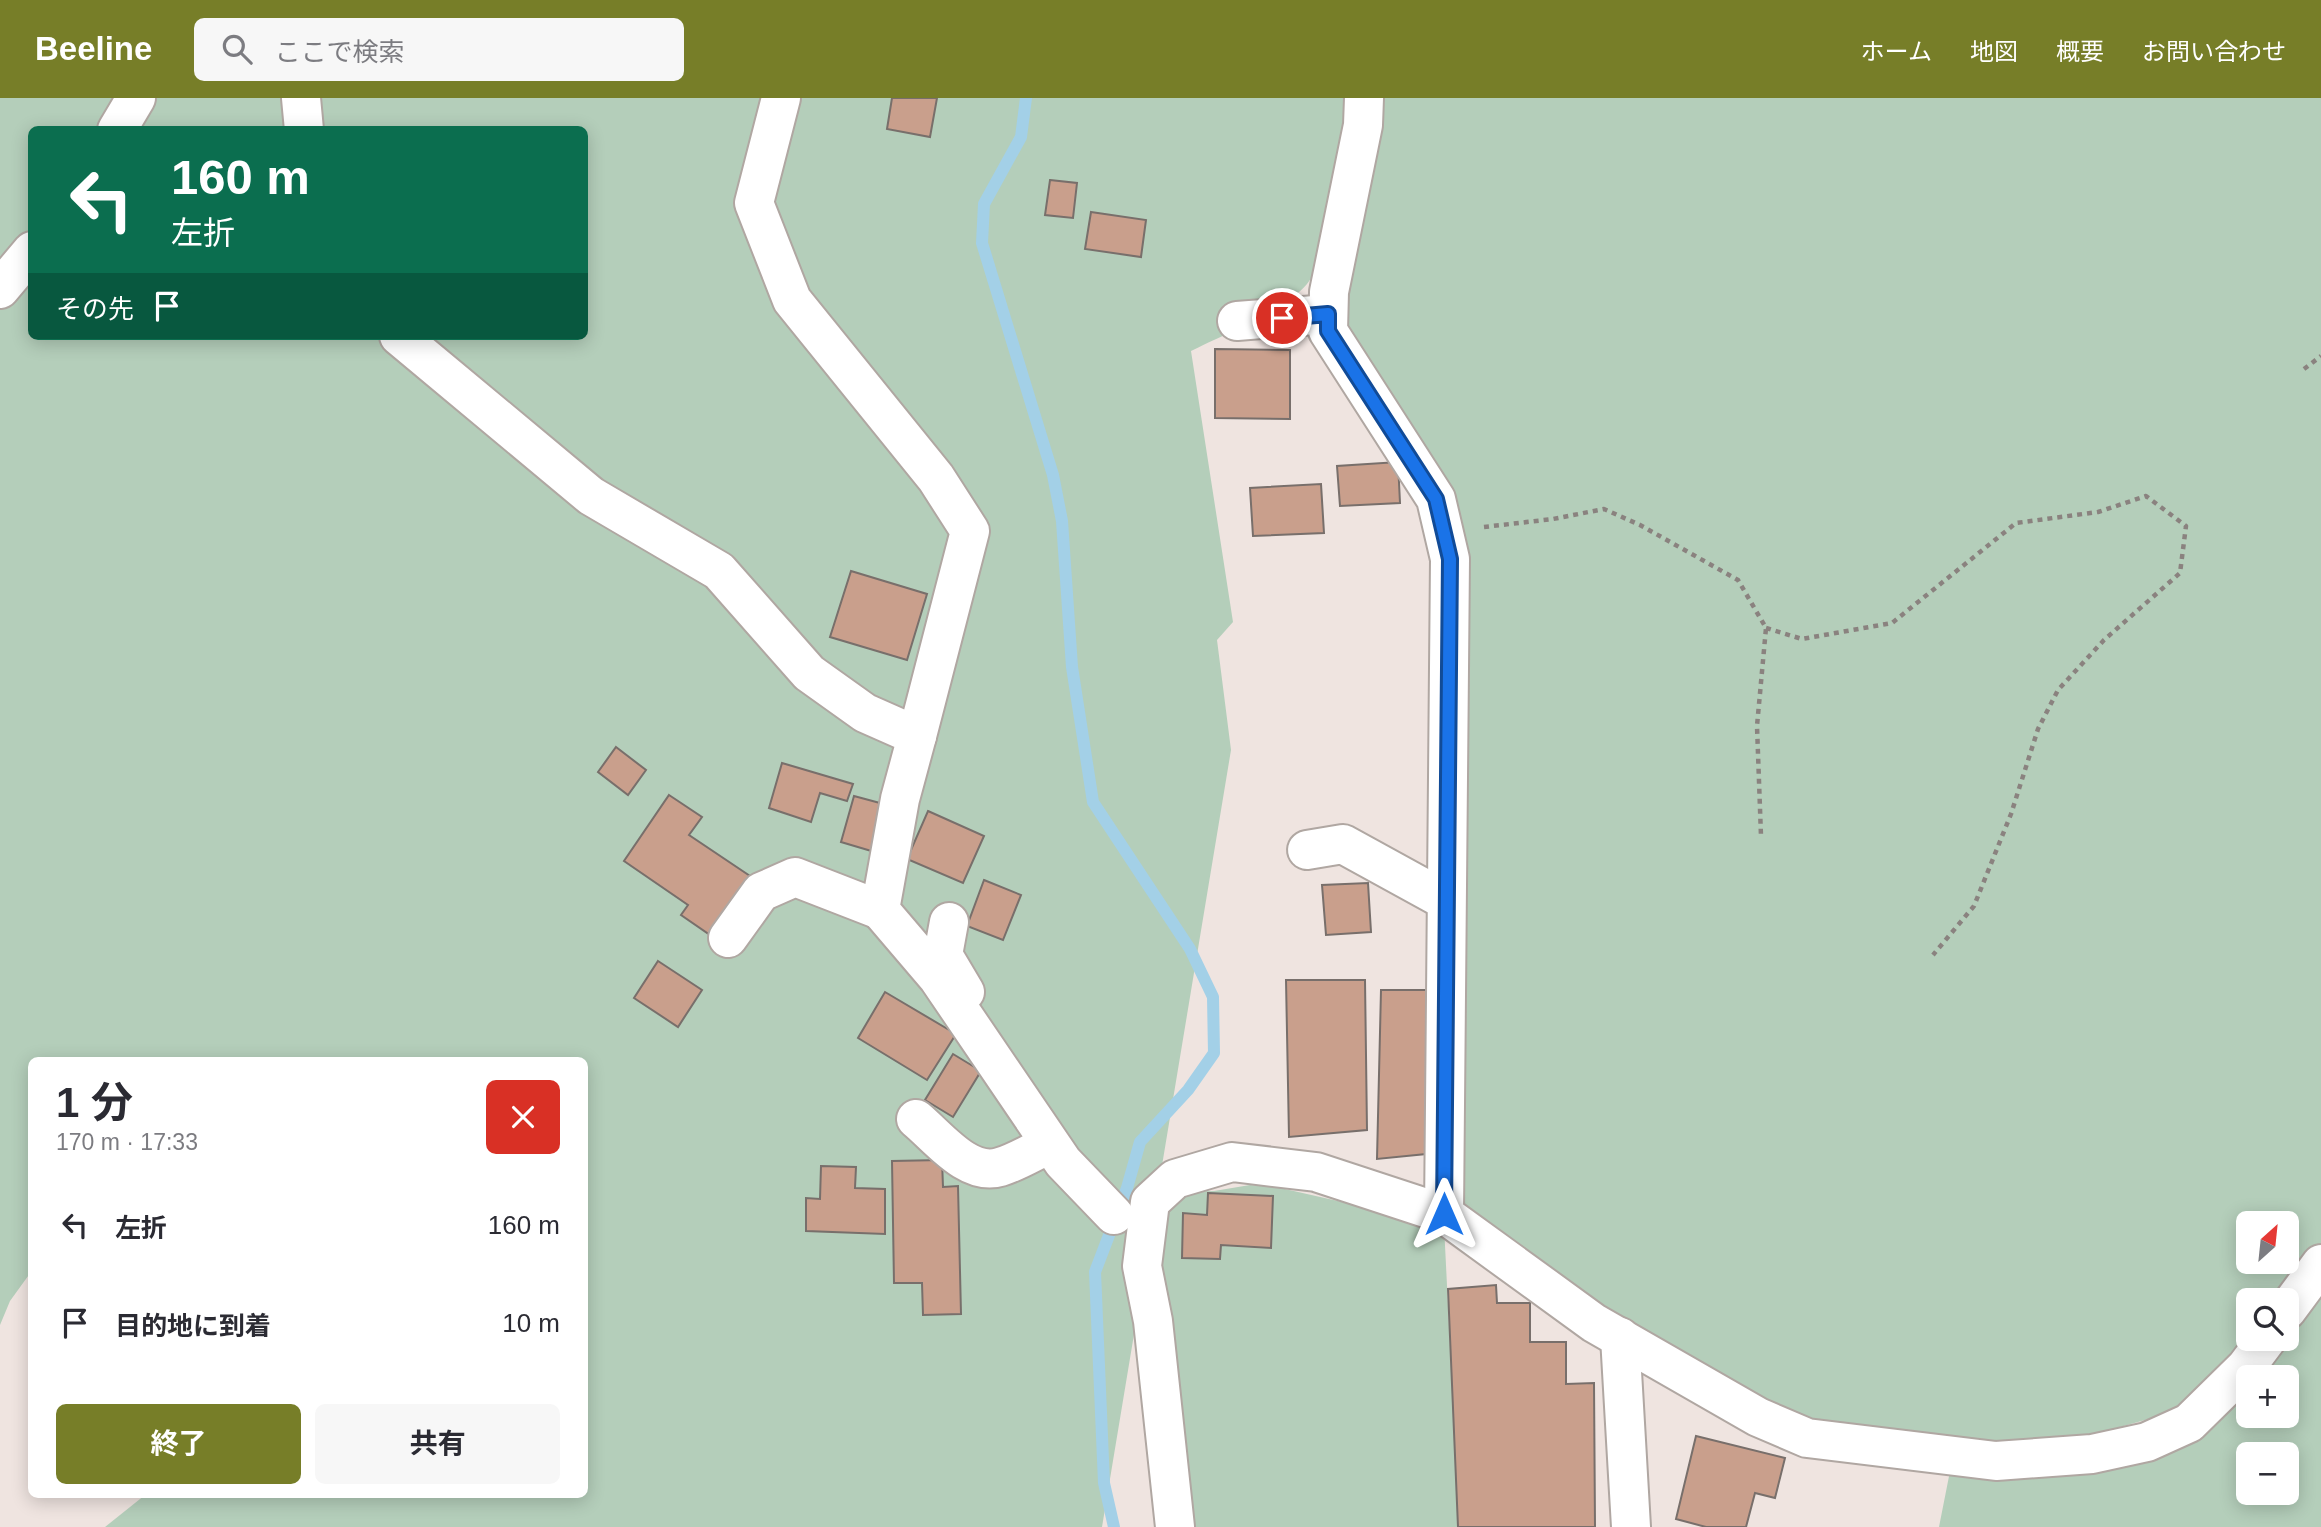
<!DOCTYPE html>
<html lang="ja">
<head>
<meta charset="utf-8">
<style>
  :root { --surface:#fff; --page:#f7f7f7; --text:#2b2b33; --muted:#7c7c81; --accent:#777e28 }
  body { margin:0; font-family:Arial,"Noto Sans JP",sans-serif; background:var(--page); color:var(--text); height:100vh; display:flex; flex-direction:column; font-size:26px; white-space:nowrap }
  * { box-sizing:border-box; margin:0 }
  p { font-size:23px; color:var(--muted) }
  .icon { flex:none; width:38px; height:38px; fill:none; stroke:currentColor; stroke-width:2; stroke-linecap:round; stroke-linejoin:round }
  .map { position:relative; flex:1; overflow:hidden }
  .panel { position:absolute; left:28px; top:959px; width:560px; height:441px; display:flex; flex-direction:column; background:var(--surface); border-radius:10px; box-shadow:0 4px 18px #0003 }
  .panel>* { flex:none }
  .guide { position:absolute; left:28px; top:28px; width:560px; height:214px; border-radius:10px; box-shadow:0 4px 18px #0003; background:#0b6e4f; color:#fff; overflow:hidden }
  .needle { width:46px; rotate:27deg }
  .buttons { position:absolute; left:2236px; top:1113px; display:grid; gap:14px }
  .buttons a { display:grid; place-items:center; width:63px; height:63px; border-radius:10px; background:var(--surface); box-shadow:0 4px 18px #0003; font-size:35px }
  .pin { position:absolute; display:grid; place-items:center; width:60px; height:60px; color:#fff; margin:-30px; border:4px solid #fff; border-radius:50%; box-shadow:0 2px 7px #0007 }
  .me { position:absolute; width:77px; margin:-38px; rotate:0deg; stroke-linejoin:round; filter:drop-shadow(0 0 5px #0008) }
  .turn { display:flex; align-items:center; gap:24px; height:147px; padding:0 28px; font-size:32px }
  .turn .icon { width:91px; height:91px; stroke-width:2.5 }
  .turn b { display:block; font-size:49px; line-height:60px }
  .then { display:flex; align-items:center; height:66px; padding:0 28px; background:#0003; gap:14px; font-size:26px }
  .round { display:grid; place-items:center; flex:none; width:74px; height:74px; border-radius:10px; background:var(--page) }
  .overview { display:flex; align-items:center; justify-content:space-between; height:119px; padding:0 28px }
  h1 { font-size:42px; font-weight:700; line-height:52px }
  .button { display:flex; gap:14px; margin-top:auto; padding:14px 28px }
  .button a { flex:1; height:80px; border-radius:10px; background:var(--accent); color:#fff; font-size:28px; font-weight:700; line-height:80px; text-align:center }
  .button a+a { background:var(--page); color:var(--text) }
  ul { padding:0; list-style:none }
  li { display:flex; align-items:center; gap:21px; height:98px; padding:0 28px }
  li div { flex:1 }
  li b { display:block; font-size:26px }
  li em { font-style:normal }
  header { display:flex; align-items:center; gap:42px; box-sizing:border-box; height:98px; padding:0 35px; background:var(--accent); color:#fff }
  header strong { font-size:33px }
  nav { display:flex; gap:38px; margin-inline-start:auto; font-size:24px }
  .search { width:490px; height:63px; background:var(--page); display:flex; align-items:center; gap:18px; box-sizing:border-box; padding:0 24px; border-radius:10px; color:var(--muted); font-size:26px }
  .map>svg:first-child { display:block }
</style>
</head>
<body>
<header>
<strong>Beeline</strong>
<div class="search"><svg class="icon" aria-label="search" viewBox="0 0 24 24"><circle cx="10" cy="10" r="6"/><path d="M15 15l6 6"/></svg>ここで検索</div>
<nav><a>ホーム</a><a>地図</a><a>概要</a><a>お問い合わせ</a></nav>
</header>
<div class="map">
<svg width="2321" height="1429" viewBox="0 0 2321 1429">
  <rect width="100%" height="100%" fill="#efe4e0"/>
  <g fill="#b4ceba" fill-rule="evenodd">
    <path d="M0,0H1352C1343,52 1339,146 1307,186C1286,211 1221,238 1191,253L1233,524L1217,542L1231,652L1102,1429H105L145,1397L584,1396V962H32L31,1174L10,1203L0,1227ZM32,32H584V238H32Z"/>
    <path d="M1357,0H2321V1145L2282,1202H2249V1241H2287V1212L2321,1166V1429H1939L1953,1358L1807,1340L1444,1116L1436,402L1331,200ZM2249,1125H2287V1164H2249ZM2249,1279H2287V1318H2249ZM2177,1313L2086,1373L1999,1363ZM2249,1356H2287V1395H2249Z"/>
    <path d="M1250,1087L1276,1089L1444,1127L1459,1429H1175L1158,1266L1159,1117L1173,1094L1214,1093Z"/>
  </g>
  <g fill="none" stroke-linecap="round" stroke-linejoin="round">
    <path stroke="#a3d0e7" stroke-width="12" d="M1026,0L1021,39L984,106L982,145L1053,377L1062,423L1072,569L1093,704L1190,851L1213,899L1214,955L1188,992L1140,1044L1127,1090L1095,1174L1104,1385L1114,1429"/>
  </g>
  <g fill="#c99f8c" stroke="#786f6b" stroke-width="2">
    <path d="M892,0H937L930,39L887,31Z"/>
    <path d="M1050,82L1077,85L1073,120L1045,117Z"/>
    <path d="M1091,114L1146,122L1141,159L1085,151Z"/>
    <path d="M1215,251L1290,252V321L1215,320Z"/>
    <path d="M1398,364L1400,405L1340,408L1337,368Z"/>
    <path d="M1321,386L1324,435L1253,438L1250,390Z"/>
    <path d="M851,473L927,496L907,562L830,539Z"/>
    <path d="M616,649L646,672L628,697L598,674Z"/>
    <path d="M782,665L853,686L847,703L820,695L811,724L769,710Z"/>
    <path d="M669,697L702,719L689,737L753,780L713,839L681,817L688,807L624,763Z"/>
    <path d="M854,698L891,708L878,755L841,744Z"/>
    <path d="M928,713L984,738L963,785L907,761Z"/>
    <path d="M984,782L1021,797L1003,842L967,828Z"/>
    <path d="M1368,785L1371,834L1326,837L1322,787Z"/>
    <path d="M658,863L702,892L678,929L634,900Z"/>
    <path d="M1286,882H1365L1367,1032L1289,1039Z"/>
    <path d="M1381,892H1429L1436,1055L1377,1061Z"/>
    <path d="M885,894L956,936L927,982L858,940Z"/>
    <path d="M953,956L981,973L953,1019L925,1002Z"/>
    <path d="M942,1062L943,1089L958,1088L961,1216L923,1217L922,1185H894L892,1063Z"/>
    <path d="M821,1068L856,1069L855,1090L885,1091V1136L806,1133V1100L820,1101Z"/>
    <path d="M1208,1095L1273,1098L1271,1150L1221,1147L1220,1161L1182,1160L1183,1115L1207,1117Z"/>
    <path d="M1496,1187L1497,1205H1530V1244H1566V1286L1594,1285L1595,1429H1458L1448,1191Z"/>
    <path d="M1696,1338L1785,1360L1775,1400L1755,1395L1746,1429H1706L1676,1421Z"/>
  </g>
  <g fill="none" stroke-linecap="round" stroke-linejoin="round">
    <defs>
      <g id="minor">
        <path d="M301,0L304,32"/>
        <path d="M781,0L754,105L792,202L936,380L970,433L917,638"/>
        <path d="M1364,0L1363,27L1329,194L1328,233L1436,401L1450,461L1444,1116"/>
        <path d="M117,32L136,0"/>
        <path d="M0,191L32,153"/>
        <path d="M1237,223L1328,216"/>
        <path d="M399,238L591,398L719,473L809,575L865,615L917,638L900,701L880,812L938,880L1063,1064L1114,1117"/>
        <path d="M1307,752L1343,746L1445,802"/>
        <path d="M949,824L943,857L965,894"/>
        <path d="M728,840L761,794L795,779L880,812"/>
        <path d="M916,1021C938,1039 968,1079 1000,1069C1017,1064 1034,1053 1050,1046"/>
        <path d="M2287,1212L2321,1166"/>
        <path d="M1620,1239L1631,1429"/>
        <path d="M1175,1429L1153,1223L1142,1168L1150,1104L1175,1081L1232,1064L1316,1074L1444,1116L1594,1225L1758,1319L1807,1340L1996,1363L2092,1356L2147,1344L2189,1325L2246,1269L2267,1241"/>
      </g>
    </defs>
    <use href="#minor" stroke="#b0a7a2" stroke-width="42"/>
    <g stroke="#8a827f" stroke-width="4.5" stroke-dasharray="5 5" stroke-linecap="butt">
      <path d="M2304,271L2321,258"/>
      <path d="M1484,429L1553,421L1604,411L1640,427L1738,482L1766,530L1757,628L1761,738"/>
      <path d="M1766,530L1802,541L1892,525L2016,425L2098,414L2146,398L2186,428L2180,475L2104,542L2058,592L2038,631L2011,716L1974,808L1933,857"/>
    </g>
    <use href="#minor" stroke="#fff" stroke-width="38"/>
  </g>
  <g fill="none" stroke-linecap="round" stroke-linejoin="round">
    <defs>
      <path id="route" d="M1282,220L1328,216V233L1436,401L1450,461L1444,1116"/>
    </defs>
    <use href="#route" stroke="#114b97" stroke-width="18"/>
    <use href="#route" stroke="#1a73e8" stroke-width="12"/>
  </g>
</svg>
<div class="buttons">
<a><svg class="needle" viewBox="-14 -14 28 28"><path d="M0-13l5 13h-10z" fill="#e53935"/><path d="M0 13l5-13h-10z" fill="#7c7c81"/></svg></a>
<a><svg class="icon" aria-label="search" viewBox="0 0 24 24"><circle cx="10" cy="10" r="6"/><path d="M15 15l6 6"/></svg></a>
<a>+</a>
<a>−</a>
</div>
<div class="pin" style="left:1282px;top:220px;background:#d93025"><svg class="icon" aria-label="arrive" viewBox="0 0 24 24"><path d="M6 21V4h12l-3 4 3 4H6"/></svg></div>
<svg class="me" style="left:1444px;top:1116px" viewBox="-20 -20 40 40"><path d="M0-17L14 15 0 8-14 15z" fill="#1a73e8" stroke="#fff" stroke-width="4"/></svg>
<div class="guide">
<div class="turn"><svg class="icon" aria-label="left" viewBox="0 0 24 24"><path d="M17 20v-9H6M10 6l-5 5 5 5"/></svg><div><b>160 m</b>左折</div></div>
<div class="then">その先<svg class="icon" aria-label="arrive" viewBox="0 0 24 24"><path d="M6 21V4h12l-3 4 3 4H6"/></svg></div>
</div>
<section class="panel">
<div class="overview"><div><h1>1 分</h1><p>170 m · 17:33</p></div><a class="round" style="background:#d93025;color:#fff"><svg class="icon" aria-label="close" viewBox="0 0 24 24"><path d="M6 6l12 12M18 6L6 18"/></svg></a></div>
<ul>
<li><svg class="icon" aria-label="left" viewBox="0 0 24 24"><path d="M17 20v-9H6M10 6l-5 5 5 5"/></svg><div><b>左折</b></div><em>160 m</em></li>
<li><svg class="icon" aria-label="arrive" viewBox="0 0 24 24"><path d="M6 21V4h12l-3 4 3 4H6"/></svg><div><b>目的地に到着</b></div><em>10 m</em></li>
</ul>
<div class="button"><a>終了</a><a>共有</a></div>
</section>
</div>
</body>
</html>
